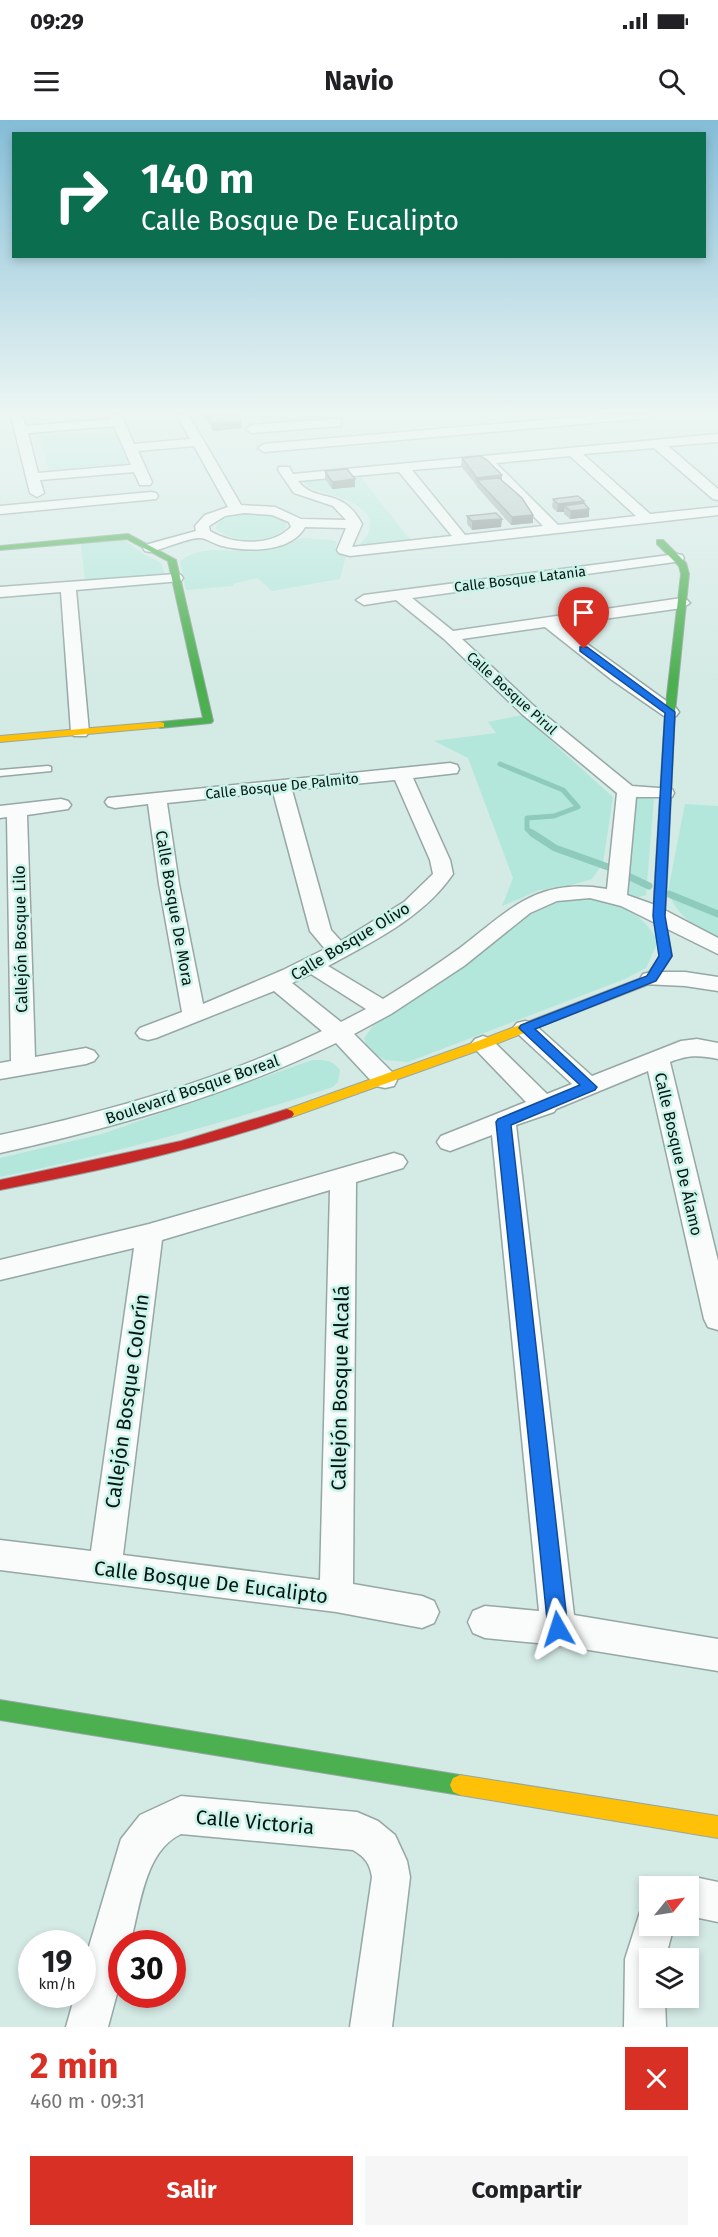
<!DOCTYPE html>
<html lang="es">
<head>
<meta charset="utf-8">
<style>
  :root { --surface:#fff; --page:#f6f6f6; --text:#202124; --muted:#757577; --accent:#d93025 }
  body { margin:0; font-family:"Fira Sans",sans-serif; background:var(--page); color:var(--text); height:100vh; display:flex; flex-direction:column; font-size:22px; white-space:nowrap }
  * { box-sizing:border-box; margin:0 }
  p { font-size:20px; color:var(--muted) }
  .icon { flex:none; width:33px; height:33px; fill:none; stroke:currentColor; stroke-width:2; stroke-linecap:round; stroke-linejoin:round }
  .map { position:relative; height:1907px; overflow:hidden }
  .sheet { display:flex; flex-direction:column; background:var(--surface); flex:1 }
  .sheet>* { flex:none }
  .top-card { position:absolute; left:12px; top:12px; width:694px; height:126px; border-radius:0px; box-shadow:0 3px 9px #0003; background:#0b6e4f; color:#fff; overflow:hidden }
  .needle { width:39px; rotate:60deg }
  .fabs { position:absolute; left:639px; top:1756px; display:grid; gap:12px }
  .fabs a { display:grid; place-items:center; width:60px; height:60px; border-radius:0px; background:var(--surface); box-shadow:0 3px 9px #0003; font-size:30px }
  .speed { position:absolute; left:18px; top:1810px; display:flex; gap:12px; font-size:30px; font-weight:700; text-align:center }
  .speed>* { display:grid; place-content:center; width:78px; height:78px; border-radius:50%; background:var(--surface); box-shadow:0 3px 9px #0003; line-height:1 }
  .speed small { font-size:15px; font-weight:400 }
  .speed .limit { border:9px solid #d22; background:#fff; color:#111 }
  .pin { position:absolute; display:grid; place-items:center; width:51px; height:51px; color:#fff; margin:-62px -26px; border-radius:50% 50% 50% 0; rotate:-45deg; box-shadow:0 0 6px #0007 }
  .pin .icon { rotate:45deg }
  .me { position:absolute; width:66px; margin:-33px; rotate:354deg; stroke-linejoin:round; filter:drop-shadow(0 0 4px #0008) }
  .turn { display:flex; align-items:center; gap:21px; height:126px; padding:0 30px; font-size:27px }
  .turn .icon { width:78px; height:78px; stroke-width:2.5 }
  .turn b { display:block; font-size:42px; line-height:51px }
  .round { display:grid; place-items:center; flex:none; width:63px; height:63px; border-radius:0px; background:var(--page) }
  .headline { display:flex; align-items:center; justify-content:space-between; height:102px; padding:0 30px }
  h1 { font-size:36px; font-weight:700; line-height:45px; color:var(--accent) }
  .action { display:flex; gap:12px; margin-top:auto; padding:12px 30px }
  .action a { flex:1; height:69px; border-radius:0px; background:var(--accent); color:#fff; font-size:24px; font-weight:700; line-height:69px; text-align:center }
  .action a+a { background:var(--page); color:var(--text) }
  .status { display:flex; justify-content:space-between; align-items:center; height:42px; padding:0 30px; background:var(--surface); direction:ltr }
  .status svg { height:16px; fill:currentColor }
  header { display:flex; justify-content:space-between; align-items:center; height:78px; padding:0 30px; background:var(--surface); font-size:27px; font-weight:700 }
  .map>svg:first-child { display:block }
</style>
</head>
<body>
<div class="status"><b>09:29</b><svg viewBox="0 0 49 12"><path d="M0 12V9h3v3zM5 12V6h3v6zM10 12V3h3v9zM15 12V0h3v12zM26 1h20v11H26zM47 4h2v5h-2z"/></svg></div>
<header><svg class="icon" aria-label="menu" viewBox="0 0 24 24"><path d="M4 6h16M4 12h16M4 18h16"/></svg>Navio<svg class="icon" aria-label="search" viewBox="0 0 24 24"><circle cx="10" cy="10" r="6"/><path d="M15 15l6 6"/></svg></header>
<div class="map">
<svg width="718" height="1907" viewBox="0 0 718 1907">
  <rect width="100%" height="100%" fill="#d4eae5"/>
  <g fill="#b4e7db">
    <path d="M255,294H325L328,298L325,301L264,305Z"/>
    <path d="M114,305L131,345L49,352L39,312Z"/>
    <path d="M360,356L411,421L359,427C361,421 368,417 369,411C378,379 319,375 304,364V362L311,360Z"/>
    <path d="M241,393L275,395L285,402L287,406C273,426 229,423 215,408L222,398Z"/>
    <path d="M301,418L332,420L337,422L335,431L346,435L340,459L272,471L257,458L233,464V466L186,470L180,441C202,424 229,433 255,431C271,431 287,426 301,418Z"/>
    <path d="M123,419L142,433L161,443L165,454L159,456L85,461L81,423Z"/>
    <path d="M522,595L613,677L603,743L592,759L569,766L540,770L502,786L513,758L468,638L434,621L496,613L488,602Z"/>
    <path d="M643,676L654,679L646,775L635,778L625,774L634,679Z"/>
    <path d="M685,684L718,686V820C696,807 676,796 668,771Z"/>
    <path d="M578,776C613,780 641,789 658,822L646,848L625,859L408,942L385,940L368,930L364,918L373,906L460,850L536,787L556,778Z"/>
    <path d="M312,940C324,940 332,939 340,950L338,962L333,967C224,1003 113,1034 0,1057V1038L102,1014Z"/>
  </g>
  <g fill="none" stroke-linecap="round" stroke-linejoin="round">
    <path stroke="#8fcbbd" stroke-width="5" d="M500,644L563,670L578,687L554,696L527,698V709L534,715"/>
    <g stroke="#8fcbbd" stroke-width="7">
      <path d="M532,713L555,728L608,747"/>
      <path d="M630,757L649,766"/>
      <path d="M669,774L718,794"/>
    </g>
    <defs>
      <path id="lane" d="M48,646L51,647V651L0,656V650Z"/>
      <g id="street">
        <path d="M13,294H21L26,306L111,299L109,294H121L134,324L190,319L176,294H188L241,385L275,387L301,399L346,400L333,386L294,373L278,350L279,347H289L293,354L718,314V322L668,326L718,369V380L713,379L654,328L583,334L650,394L718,387V395L350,436L339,433L337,430L346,408L305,407C291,433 247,432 222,426C216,425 206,418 200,418C187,418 164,429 150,432L145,431L143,428L145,425L196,411L195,406L205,395L228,387L194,326L138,331L152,362L150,365H140L134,352L40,360L44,373L37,377L30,373L11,296ZM114,306L131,345L38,353L28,313ZM570,336L636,396L558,405L496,343ZM483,344L543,406L465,415L412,350ZM399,352L452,416L352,427L362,404C341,365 317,385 298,361ZM244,393L272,395L289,402L291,407C271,427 233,425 210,411L209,406L225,396Z"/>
        <path d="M611,294H654L648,298L264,332L258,328L264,324Z"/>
        <path d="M337,299L341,300V306L252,313L246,309L252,305Z"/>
        <path d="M151,372L156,373L158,376L156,379L0,394V386Z"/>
        <path d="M677,434L682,435L684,438L682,441L412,478L453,511L682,478L687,480L690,483L682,488L561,505L676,588L679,592L676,596H664L612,560L545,507L462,519L534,586L632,666L672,669L674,673L672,677H636L627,775L655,785L718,818V834L621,786L590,778L557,781L530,793L464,846L391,894L354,914L394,954L397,960L394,966L385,968L376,966L336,923C229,975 116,1007 0,1033V1015C111,991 219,960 322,911L274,871L156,918L148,920L140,918L136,913L140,908L182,892L159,764L148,684L115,688L108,686L105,682L108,678L450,643L457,645L459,649L457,653L413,658L450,740L453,754C424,797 372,822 328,846L383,879C409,863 435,846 460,828C511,789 537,757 607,769L617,673L522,594L444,519L396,480L364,485L356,480L364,475ZM395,660L430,740L433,754L404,782L341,821L331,810L292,670ZM273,672L310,811L325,829L283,850L203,884L179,764L167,683ZM311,854L366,889L341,902L292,863Z"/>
        <path d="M176,454L181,455L183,458L181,461L76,470L89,612L86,616H74L71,612L61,472L0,477V467Z"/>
        <path d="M61,679L68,681L71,685L68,689L27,695L35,937L86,928L94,931L98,936L94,941L86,944L0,959V943L11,941L7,697L0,698V686Z"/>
        <path d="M651,852H685L718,857V871L685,866L643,864L640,859L643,854Z"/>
        <path d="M525,901L533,903L592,956L681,921L697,919L718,923V939C699,935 688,935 670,942L718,1141V1210L708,1207L704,1199L648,951L556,989L554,992L516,1005L574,1495L718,1519V1551L558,1525L485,1518L473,1513L468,1502L473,1491L485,1486L539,1491L492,1015L450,1031L441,1028L437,1022L441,1016L526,982L475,929L471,924L475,919L483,916L491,919L547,974L572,964L517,913L513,908L517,903Z"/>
        <path d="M394,1033L403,1036L407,1042L403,1048L356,1062L353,1464L422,1476L434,1481L439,1492L434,1503L422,1508L336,1492L0,1450V1420L91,1431L134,1128L0,1160V1140L149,1104ZM330,1070L320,1460L123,1435L162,1120Z"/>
        <path d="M181,1676L357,1692L378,1701L395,1715L407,1741L410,1757L392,1907H350L372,1757C370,1744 365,1737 353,1730L181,1714C144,1731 140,1788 130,1824H122V1855L108,1907H66L75,1875H82V1850L121,1719L140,1695Z"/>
        <path d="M699,1758L718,1762V1802L699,1798L688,1801V1767H677Z"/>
        <path d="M650,1788V1806H674L665,1839H650V1878H665L666,1907H624L625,1839L640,1792Z"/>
      </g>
      <g id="fast">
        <path d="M128,414L176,440L213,601L211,603L160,608L155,605L160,602L203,598L168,441L127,419L0,430V426Z"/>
        <path d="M657,420H663L686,443L689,454L675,592L667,759L661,762L655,759L665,592L681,454L679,446L657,424Z"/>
        <path d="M0,1580L460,1655L467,1658L470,1665L467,1672L460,1675L0,1600Z"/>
      </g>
      <g id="slow">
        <path d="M160,602L164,603V607L0,622V616Z"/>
        <path d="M661,756L667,759L665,796L672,836L655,862L488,927L292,997H282L280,994L282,991L478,921L646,856L660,836L653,796L655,759Z"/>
        <path d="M460,1655L718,1696V1718L460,1675L453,1672L450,1665L453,1658Z"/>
      </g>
      <path id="jam" d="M287,989L292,991L294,994L292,997C196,1030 99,1051 0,1070V1060L181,1021Z"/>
    </defs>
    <use href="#lane" stroke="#96a7a4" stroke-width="3"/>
    <use href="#street" stroke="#96a7a4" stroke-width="3"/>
    <use href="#fast" stroke="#96a7a4" stroke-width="2"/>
    <use href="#slow" stroke="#96a7a4" stroke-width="2"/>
    <use href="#jam" stroke="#96a7a4" stroke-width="2"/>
    <use href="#lane" fill="#f9fcfb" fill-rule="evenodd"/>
    <use href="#street" fill="#f9fcfb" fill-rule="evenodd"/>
    <use href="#fast" fill="#4caf50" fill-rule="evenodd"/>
    <use href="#slow" fill="#ffc107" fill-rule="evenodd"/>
    <use href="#jam" fill="#c62828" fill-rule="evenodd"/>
  </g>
  <g fill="#9baaa7">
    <path d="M203,294H237L242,308L213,311Z"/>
    <path d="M462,338L502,355V360L533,403L511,405L477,367V366L461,346Z"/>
    <path d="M325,351L355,367L332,369L325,359Z"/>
    <path d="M553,379L584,383L589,389V397L570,399L564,394V392H557L552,387Z"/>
    <path d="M467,396L501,407L472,410L467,404Z"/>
  </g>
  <g fill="#7e8b88">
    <path d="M241,301L242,308L213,311L212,303Z"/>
    <path d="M502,355V363L477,360V366V358Z"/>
    <path d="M355,359V367L332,369V362Z"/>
    <path d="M584,381L583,389H589V397L570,399L571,391L564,386V392H557L558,384Z"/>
    <path d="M533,395V403L511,405L512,397Z"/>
    <path d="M502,399L501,407L472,410V401Z"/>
  </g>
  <g fill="#b4c6c2" stroke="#7e8b88" stroke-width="1.5">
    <path d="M206,294H237L241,301L212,303Z"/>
    <path d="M480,336L487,340L502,355L477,358L462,338Z"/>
    <path d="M347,349L355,359L332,362L325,351Z"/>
    <path d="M499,358L522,378L533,395L512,397L477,360Z"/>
    <path d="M578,376L584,381L558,384L553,379Z"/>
    <path d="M584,383L589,389L571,391L564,386Z"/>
    <path d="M496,393L502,399L472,401L467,396Z"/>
  </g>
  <linearGradient id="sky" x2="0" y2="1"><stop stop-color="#84bdd7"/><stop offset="0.52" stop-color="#ecf6f3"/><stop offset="1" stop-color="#ecf6f3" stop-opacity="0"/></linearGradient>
  <rect width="718" height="561" fill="url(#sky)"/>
  <path fill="#1a73e8" stroke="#114b97" stroke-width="1.5" d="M580,527H587L675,592L665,796L672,836L656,861L535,909L597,967L595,970L511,1005L568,1509L565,1516L558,1518L551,1516L548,1509L496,1002L498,999L580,965L521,910L519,908L521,905L647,856L659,836L653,796L665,593L580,531Z"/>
  <g text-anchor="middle" stroke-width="5" stroke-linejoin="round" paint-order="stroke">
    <g font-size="14" fill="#061511" stroke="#caf4e9">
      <text transform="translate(520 459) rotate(-7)" y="5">Calle Bosque Latania</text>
      <text transform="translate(512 573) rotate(42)" y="5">Calle Bosque Pirul</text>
      <text transform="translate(282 666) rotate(-6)" y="5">Calle Bosque De Palmito</text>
    </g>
    <g font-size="16" fill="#061511" stroke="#caf4e9">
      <text transform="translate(175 788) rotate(80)" y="6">Calle Bosque De Mora</text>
      <text transform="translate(20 819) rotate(-91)" y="6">Callejón Bosque Lilo</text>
      <text transform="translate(350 821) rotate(-31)" y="6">Calle Bosque Olivo</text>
      <text transform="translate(192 969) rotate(-19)" y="6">Boulevard Bosque Boreal</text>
      <text transform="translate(679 1034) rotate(77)" y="6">Calle Bosque De Álamo</text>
    </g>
    <g font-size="20" fill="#061511" stroke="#caf4e9">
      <text transform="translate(340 1268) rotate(-89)" y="7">Callejón Bosque Alcalá</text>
      <text transform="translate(127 1281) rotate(-82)" y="7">Callejón Bosque Colorín</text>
      <text transform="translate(211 1462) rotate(7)" y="7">Calle Bosque De Eucalipto</text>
      <text transform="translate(255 1702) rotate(5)" y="7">Calle Victoria</text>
    </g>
  </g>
</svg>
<div class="fabs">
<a><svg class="needle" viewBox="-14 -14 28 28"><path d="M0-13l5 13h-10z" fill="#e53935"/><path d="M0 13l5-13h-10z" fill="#757577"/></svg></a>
<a><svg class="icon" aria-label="layers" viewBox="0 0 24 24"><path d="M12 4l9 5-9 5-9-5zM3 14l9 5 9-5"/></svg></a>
</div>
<div class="speed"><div>19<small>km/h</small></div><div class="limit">30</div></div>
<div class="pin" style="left:584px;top:529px;background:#d93025"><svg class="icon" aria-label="arrive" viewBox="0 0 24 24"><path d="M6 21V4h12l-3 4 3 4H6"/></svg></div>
<svg class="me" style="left:558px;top:1509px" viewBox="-20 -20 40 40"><path d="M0-17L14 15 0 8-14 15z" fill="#1a73e8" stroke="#fff" stroke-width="4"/></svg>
<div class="top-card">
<div class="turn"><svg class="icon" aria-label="right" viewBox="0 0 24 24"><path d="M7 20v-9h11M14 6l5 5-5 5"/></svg><div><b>140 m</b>Calle Bosque De Eucalipto</div></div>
</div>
</div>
<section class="sheet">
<div class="headline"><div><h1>2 min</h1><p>460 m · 09:31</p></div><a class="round" style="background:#d93025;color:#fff"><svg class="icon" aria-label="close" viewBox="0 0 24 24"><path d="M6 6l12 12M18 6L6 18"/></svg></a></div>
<div class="action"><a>Salir</a><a>Compartir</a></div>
</section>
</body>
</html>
